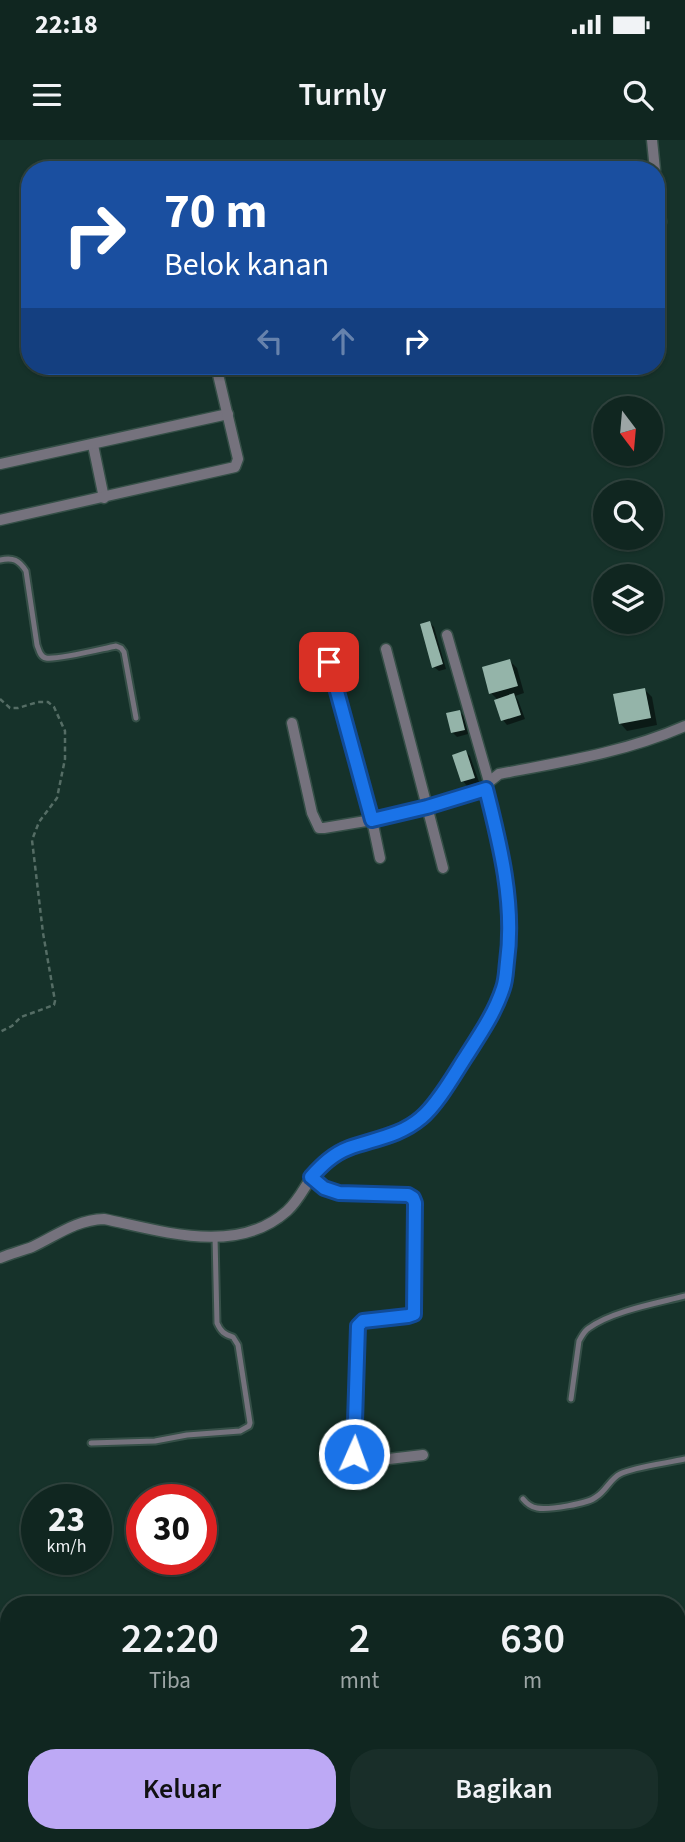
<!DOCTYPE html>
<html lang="id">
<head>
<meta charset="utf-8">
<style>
  :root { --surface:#102620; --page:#192e29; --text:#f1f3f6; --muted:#9ca5a5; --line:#30433e; --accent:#bda9f5 }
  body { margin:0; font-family:"Source Sans 3",sans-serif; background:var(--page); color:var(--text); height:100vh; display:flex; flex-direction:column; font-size:26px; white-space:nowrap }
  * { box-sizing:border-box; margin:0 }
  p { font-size:23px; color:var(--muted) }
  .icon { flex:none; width:38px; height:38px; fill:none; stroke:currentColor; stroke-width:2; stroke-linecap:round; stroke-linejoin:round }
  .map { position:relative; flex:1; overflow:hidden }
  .sheet { position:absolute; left:0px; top:1456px; width:686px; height:247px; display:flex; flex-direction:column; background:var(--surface); border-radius:28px 28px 0 0; box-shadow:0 2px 5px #0004,0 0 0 2px var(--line) }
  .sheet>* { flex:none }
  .banner { position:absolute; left:21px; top:21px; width:644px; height:214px; border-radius:28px; box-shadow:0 2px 5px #0004,0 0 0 2px var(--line); background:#1a4fa0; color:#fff; overflow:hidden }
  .needle { width:46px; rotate:164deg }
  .fabs { position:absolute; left:593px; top:256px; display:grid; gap:14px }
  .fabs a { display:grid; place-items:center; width:70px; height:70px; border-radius:50%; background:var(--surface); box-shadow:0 2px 5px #0004,0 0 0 2px var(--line); font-size:35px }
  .speed { position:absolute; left:21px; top:1344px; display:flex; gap:14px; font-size:35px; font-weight:700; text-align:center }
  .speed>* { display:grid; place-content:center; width:91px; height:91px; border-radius:50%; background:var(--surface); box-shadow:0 2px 5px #0004,0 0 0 2px var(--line); line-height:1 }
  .speed small { font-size:18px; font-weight:400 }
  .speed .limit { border:10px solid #d22; background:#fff; color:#111 }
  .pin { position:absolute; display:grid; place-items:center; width:60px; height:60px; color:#fff; margin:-30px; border-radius:14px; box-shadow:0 4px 10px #0006 }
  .me { position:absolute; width:77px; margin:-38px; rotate:2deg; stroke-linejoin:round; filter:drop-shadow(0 0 5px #0008) }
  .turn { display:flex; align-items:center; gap:24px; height:147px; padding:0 28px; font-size:32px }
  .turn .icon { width:91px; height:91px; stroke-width:2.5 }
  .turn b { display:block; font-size:49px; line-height:60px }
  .lanes { display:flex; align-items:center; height:66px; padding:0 28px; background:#0003; justify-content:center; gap:35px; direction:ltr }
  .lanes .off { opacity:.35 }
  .eta { display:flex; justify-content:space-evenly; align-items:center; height:119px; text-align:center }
  .eta b { font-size:42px; font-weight:600; line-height:49px }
  .button { display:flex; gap:14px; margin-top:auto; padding:14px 28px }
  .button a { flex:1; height:80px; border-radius:28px; background:var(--accent); color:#111; font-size:28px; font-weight:600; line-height:80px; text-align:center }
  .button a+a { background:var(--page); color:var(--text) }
  .status { display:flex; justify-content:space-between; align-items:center; height:49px; padding:0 35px; background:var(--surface); direction:ltr }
  .status svg { height:19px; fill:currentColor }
  header { display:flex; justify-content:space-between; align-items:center; height:91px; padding:0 28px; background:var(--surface); font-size:32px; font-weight:600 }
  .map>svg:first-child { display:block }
</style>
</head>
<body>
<div class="status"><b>22:18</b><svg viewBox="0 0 49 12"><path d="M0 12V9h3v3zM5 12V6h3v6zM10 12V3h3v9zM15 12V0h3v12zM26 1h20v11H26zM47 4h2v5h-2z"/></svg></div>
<header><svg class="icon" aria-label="menu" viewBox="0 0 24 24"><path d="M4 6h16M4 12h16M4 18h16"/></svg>Turnly<svg class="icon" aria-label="search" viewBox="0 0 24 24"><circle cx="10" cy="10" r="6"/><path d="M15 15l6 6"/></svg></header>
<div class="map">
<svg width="685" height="1702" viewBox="0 0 685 1702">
  <rect width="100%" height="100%" fill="#16322a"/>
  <g fill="#0007">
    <path d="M430,483L434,487L446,529L439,531L434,527Z"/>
    <path d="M510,521L517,528L524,553L515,556L518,560L525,579L507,585L503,580L496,561L498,560L491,553Z"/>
    <path d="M645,550L652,557L657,585L627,591L620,583Z"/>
    <path d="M459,572L464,576L468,594L457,597L452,592Z"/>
    <path d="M466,612L470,616L479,642L467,646L463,641Z"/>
  </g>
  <g fill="#94b4a9">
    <path d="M430,481L443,524L432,528L420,484Z"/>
    <path d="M510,519L518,546L489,554L482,527Z"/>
    <path d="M645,548L651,578L619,584L613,554Z"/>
    <path d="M514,553L521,575L501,581L494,560Z"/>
    <path d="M460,570L465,590L451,593L446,573Z"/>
    <path d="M466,610L475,638L461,642L452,615Z"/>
  </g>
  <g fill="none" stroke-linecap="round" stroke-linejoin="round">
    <defs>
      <g id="service">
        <path d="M0,420C13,417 19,420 26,431L37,505C39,510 40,517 46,518C58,520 101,509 116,506L121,508L124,512L136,578"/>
        <path d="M571,1259L579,1201C582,1196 584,1191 589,1188C612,1171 658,1163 685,1156"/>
        <path d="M91,1303L155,1301L187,1295L240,1291L249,1286L250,1283L238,1205L233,1197C224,1194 221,1192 217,1183L215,1097"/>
        <path d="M523,1359C527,1364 531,1367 537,1368C548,1370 588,1364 596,1357C606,1351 610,1339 620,1334C634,1327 668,1323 685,1319"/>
      </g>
      <g id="minor">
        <path d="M652,0L655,30"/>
        <path d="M656,40L661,82"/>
        <path d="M93,305L104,358"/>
        <path d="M0,324L228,274"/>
        <path d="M0,380L235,327L238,319L216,226"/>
        <path d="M386,509L443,728"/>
        <path d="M329,521L372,680L427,667L486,649"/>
        <path d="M292,583L312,673L319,688H324L372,680L380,718"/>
        <path d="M489,642L499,634C562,622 626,612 685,586"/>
        <path d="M311,1037L324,1048L339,1053L408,1055L413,1058L415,1063L414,1172L411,1176H408L363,1181L358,1186L354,1314L358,1321L363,1322L423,1315"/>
        <path d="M0,1118C10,1114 21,1111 32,1107C56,1096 75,1080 104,1079C162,1091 237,1116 287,1071C303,1057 309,1034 326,1021C355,999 394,1002 422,978C436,965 452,938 462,922C477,898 495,874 503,848C506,840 506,830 507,821C515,763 500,704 486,649L489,642L447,495"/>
        <path d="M678,1662L685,1690"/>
        <path d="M548,1702L572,1694"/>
      </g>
    </defs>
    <use href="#service" stroke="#354f47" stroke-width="9"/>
    <use href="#minor" stroke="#354f47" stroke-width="13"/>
    <path stroke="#556d65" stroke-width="2.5" stroke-dasharray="5 3.5" stroke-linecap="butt" d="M0,559L10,568H18L38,562H48L54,567L65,591V619L57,658L39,682L32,700L43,793L55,861L54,865L21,877L12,886L0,892"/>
    <use href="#service" stroke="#75727d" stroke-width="5"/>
    <use href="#minor" stroke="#75727d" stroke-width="10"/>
  </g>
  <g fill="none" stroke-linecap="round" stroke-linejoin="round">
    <defs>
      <path id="route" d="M329,522L372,680L427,667L486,649C500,704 515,764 507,822C506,830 506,840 503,848C495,873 479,896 465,918C454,935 437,965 421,978C400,996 374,999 349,1008C333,1014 322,1025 311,1037L324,1048L339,1053L408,1055L413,1058L415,1063L414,1174L408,1176L363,1181L358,1186L354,1314"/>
    </defs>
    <use href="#route" stroke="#114b97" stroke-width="18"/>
    <use href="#route" stroke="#1a73e8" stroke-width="12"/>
  </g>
</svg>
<div class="fabs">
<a><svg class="needle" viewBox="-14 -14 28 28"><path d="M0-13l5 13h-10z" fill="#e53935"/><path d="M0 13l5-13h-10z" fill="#9ca5a5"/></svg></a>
<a><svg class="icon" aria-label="search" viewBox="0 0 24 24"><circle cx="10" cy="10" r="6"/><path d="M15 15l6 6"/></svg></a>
<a><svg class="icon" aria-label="layers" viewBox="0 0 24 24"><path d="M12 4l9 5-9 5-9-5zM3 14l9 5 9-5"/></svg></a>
</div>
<div class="speed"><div>23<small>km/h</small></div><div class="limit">30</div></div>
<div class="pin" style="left:329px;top:522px;background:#d93025"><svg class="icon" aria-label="arrive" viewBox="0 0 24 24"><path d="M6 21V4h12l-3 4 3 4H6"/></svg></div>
<svg class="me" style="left:354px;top:1314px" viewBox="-20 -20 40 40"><circle r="17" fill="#1a73e8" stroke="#fff" stroke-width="3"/><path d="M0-11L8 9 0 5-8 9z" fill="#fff"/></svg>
<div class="banner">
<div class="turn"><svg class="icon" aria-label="right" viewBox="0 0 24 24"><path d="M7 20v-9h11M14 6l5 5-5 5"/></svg><div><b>70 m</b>Belok kanan</div></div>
<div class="lanes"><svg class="icon off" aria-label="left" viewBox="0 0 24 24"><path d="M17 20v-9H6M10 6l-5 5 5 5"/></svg><svg class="icon off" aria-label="ahead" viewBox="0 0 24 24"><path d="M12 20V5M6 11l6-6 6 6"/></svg><svg class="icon" aria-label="right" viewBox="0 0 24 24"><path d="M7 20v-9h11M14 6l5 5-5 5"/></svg></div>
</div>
<section class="sheet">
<div class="eta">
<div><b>22:20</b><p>Tiba</p></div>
<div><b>2</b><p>mnt</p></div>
<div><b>630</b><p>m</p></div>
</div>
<div class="button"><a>Keluar</a><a>Bagikan</a></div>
</section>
</div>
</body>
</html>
